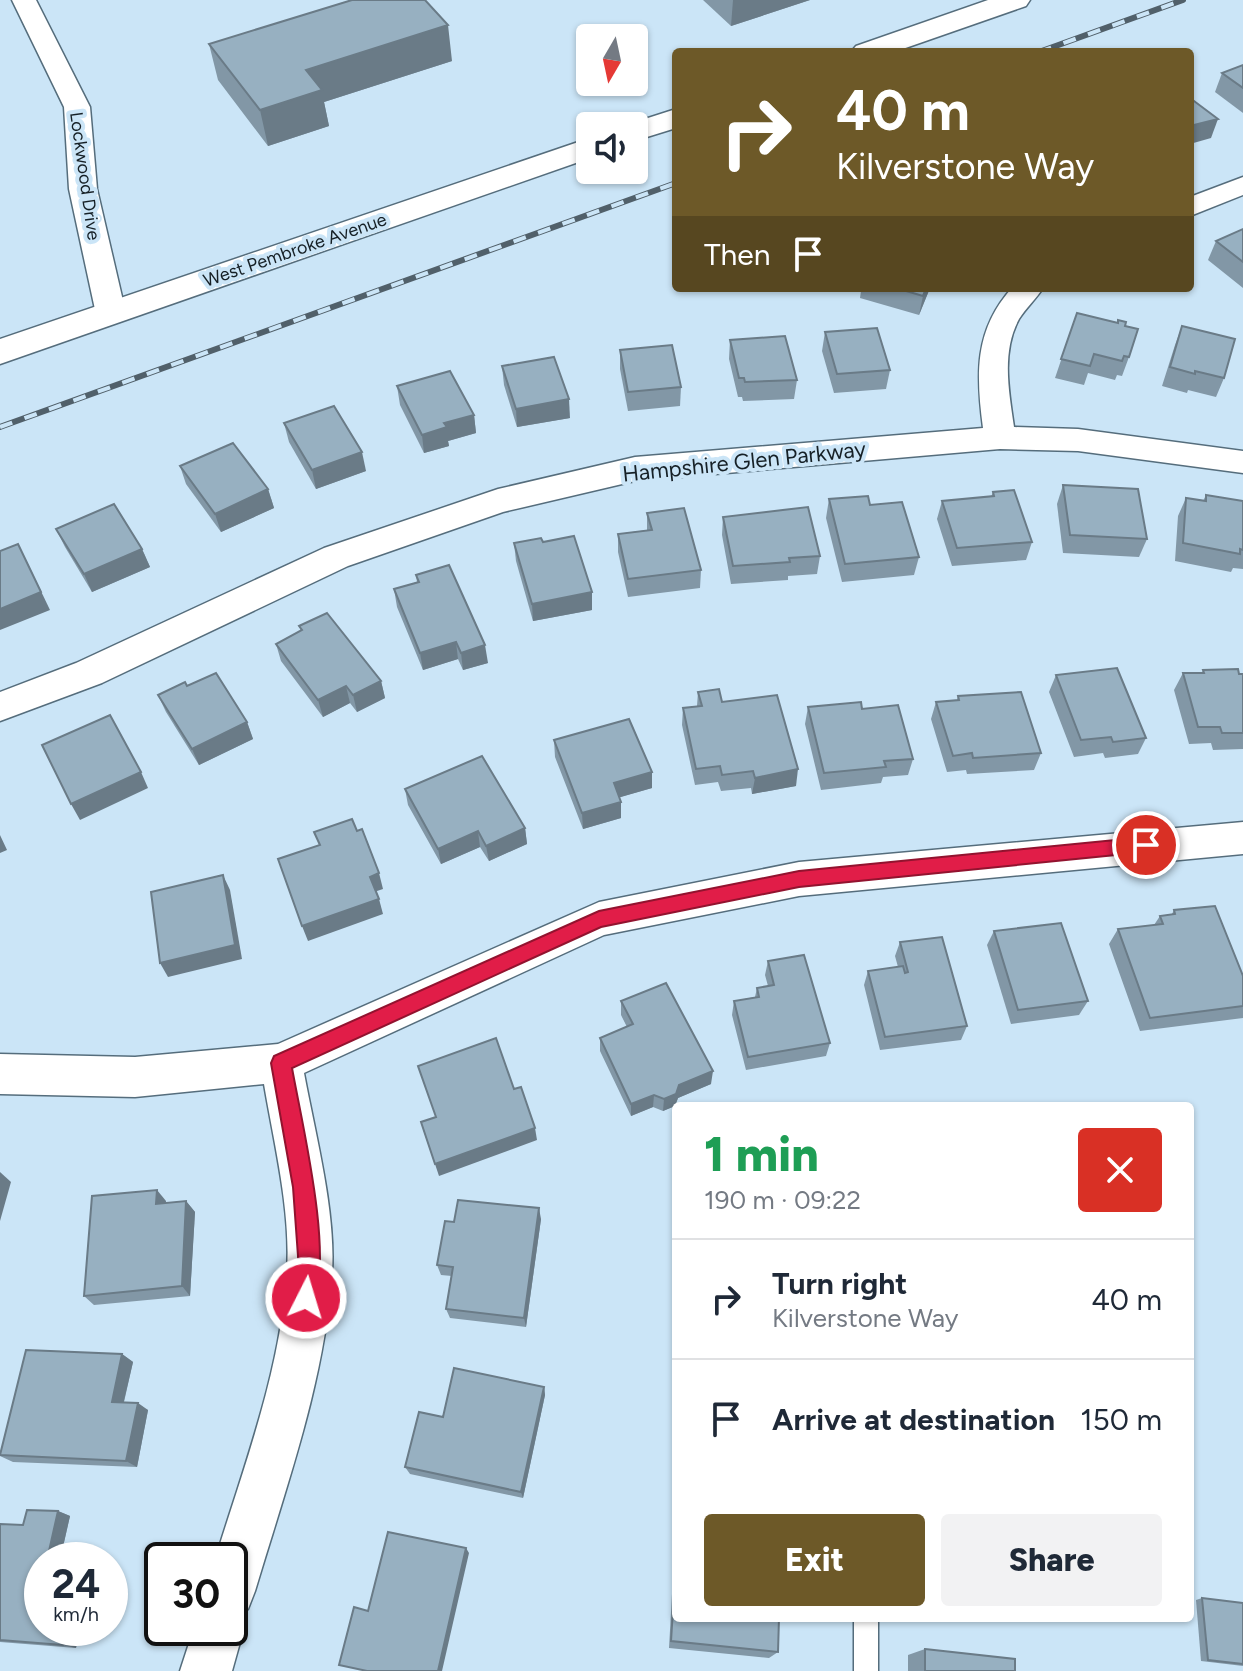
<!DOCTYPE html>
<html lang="en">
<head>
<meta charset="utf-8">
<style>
  :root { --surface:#fff; --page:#f2f2f3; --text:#1f2937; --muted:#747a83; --line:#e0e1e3; --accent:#6d5928 }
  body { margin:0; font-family:Figtree,sans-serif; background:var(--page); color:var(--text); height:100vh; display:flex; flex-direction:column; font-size:30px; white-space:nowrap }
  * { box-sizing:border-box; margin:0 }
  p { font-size:26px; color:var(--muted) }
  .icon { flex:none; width:44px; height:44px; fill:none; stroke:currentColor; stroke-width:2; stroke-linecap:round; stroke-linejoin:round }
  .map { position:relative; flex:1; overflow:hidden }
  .side { position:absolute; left:672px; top:1102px; width:522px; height:520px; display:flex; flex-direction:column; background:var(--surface); border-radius:8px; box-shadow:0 2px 6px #0004 }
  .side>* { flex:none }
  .top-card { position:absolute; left:672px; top:48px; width:522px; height:244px; border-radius:8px; box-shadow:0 2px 6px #0004; background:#6d5928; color:#fff; overflow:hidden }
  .needle { width:52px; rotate:189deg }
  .fabs { position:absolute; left:576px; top:24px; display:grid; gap:16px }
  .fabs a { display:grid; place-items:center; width:72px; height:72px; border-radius:8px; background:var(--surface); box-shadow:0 2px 6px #0004; font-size:40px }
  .speed { position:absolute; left:24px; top:1542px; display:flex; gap:16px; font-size:40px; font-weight:700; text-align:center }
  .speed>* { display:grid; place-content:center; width:104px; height:104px; border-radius:50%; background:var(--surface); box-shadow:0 2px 6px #0004; line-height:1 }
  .speed small { font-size:20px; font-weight:400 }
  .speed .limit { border:4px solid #111; border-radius:12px; background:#fff; color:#111 }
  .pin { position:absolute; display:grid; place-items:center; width:68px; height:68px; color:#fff; margin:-34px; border:4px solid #fff; border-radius:50%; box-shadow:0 2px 8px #0007 }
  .me { position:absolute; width:88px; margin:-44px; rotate:5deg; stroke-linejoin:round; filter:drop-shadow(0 0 6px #0008) }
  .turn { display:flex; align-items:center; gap:28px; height:168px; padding:0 32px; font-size:36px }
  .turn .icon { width:104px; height:104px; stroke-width:2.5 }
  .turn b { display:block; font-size:56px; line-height:68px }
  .then { display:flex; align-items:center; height:76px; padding:0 32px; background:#0003; gap:16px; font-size:30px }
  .round { display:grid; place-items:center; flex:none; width:84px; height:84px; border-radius:8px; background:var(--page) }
  .head { display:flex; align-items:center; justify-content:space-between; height:136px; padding:0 32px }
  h1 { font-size:48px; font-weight:800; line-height:60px; color:#1e9e55 }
  .primary-button { display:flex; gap:16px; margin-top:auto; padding:16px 32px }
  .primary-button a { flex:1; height:92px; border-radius:8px; background:var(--accent); color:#fff; font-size:32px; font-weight:800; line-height:92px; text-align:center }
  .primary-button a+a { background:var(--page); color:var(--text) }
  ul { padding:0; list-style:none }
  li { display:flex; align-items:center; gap:24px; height:120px; padding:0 32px; border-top:2px solid var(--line) }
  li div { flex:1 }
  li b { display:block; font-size:30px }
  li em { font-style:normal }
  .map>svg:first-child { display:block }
</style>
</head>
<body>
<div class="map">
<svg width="1243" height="1671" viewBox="0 0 1243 1671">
  <rect width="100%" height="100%" fill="#cbe5f7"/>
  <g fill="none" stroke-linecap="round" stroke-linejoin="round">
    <defs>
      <rect id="service" x="854" y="1618" width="24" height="53"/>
      <g id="minor">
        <path d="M12,0H36L90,107L97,189L126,314L121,321L111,324L101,321L96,314L69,189L64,107Z"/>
        <path d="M1243,177V195L1190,216V197Z"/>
        <path d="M1012,288H1043C1036,299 1026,308 1019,319C1001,352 1009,392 1014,427L1078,429L1243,451V473L1078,451L1000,449L635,481L503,512L348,566L102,683L0,721V692L76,663L324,548L498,489L635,457L983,428C976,375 974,330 1012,288Z"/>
        <path d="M1243,822V854L799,896L604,935L304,1073C315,1133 336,1212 332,1272C325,1381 286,1487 255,1591L248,1609L238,1613L244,1628L232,1671H180L194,1628H230V1560H215C244,1466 281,1370 287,1271C291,1211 274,1143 264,1084L135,1097L0,1094V1054L135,1057L278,1044L599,902L799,862Z"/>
      </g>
      <g id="secondary">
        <path d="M988,0H1030L1026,6L894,52H851L856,46Z"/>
        <path d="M676,109V128L634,141V126H623Z"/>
        <path d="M590,138V158L0,364V339Z"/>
      </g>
    </defs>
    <use href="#service" stroke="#556d7c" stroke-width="3"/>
    <use href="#minor" stroke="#556d7c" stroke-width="3"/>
    <use href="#secondary" stroke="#556d7c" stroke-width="3"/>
    <use href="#service" fill="#fff" fill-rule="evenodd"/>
    <use href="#minor" fill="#fff" fill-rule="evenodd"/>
    <use href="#secondary" fill="#fff" fill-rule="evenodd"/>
    <defs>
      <g id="rail">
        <path d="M1039,52L1183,0"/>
        <path d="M0,427L676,183"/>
      </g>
    </defs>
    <use href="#rail" stroke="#51606a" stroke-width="6"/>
    <use href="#rail" stroke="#cbe5f7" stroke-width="4" stroke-dasharray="13" stroke-linecap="butt"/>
  </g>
  <g fill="#8297a6">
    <path d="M703,0H810L731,26Z"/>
    <path d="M209,44L452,61L324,102L329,126L268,146L218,80Z"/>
    <path d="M1243,65V113L1215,92L1222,73Z"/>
    <path d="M1243,229V288L1208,260L1216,241Z"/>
    <path d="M852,288H930L919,315L860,298L861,291Z"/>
    <path d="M1077,313L1125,326L1129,357L1122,376L1117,375L1115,380L1088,373L1084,385L1055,378Z"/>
    <path d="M1182,326L1224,378L1216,397L1188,390L1187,393L1162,386L1175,345Z"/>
    <path d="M825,332L890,370L886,389L834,393L822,351Z"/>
    <path d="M730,340L797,380L794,399L743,401L742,397H738L729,359Z"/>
    <path d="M620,350L681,387L680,406L628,411L620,369Z"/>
    <path d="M502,366L570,418L517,427L504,385Z"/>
    <path d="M397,386L474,415L476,433L448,441L449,446L424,453L400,405Z"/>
    <path d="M284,423L366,471L316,489L289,442Z"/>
    <path d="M180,466L268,489L274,508L221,532L186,484Z"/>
    <path d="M1063,485L1147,539L1139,557L1063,553L1057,504Z"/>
    <path d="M993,492L1032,542L1026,560L952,566L937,519L942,501L991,497Z"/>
    <path d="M1206,495L1243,501V569L1233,568L1231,572L1175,561L1178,516L1186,498L1203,501Z"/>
    <path d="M829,499L870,505L919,557L914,575L842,582L826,518Z"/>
    <path d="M647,513L701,570L700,588L628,597L618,552V534L647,530Z"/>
    <path d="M723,517L820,556L817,574L788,576V580L731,584L722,535Z"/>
    <path d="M56,529L142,549L150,567L92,592L65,547Z"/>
    <path d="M514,543L592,610L533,621L516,561Z"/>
    <path d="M416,575L488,663L463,670L458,659L423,670L397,607L394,589L417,582Z"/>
    <path d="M299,626L381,681L385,698L357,712L350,703L323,717L281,661L276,644L301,631Z"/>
    <path d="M1203,670L1243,674V749L1213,750L1211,743L1189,744L1174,690L1183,673H1202Z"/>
    <path d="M1056,675L1146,738L1138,754L1105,758L1103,753L1074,757L1049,692Z"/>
    <path d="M187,686L247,722L253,739L199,765L166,712L158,695Z"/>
    <path d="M698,692L722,702L796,786L752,794L751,788L721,791L718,782L695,785L682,725L683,708L697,706Z"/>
    <path d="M958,696L1041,753L1034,770L967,774L966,770L947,772L931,719L936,702L957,700Z"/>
    <path d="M808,707L862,709L913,759L908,775L883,777L881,783L821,790L805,724Z"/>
    <path d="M554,740L652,772V788L620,797L621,818L583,829L555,757Z"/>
    <path d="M405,789L525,828L527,844L489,861L480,847L441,864L408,805Z"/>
    <path d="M1174,910L1243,976V1018L1140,1031L1109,944L1118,929L1154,925L1160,916L1172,914Z"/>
    <path d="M994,931L1088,1001L1079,1015L1011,1024L987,945Z"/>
    <path d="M900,942L967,1026L961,1040L880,1050L864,985L868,971L898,967L895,956Z"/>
    <path d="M768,961L830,1043L826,1056L746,1070L732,1015L734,1001L755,997L757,988L768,986L765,975Z"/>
    <path d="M621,1001L711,1084L678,1098L675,1106L663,1111L653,1107L631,1116L600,1051V1038L627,1027L621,1015Z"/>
    <path d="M166,1201V1203L186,1201L195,1212L190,1296L94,1305L84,1296Z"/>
    <path d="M541,1219L526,1327L450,1318L446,1309L452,1276L441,1275L437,1265L454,1222Z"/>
    <path d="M122,1354L133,1362L124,1402L148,1410L137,1467L13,1462L0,1456Z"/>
    <path d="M544,1387L545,1395L523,1498L410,1474L405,1467L443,1417Z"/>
    <path d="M58,1511L70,1516L60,1560H42V1628H80L76,1648L0,1642V1524L23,1525Z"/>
    <path d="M676,1522V1618L778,1652L769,1658L669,1648Z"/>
    <path d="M1202,1598L1243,1603V1666L1201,1661L1196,1600Z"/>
    <path d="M925,1649L1015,1671H908V1655Z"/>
  </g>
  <g fill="#6a7b87">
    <path d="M733,0H810L731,26Z"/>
    <path d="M448,25L452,61L324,102L329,126L268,146L260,110L306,70Z"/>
    <path d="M1218,119L1211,138L1190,144V126Z"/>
    <path d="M926,288H930L919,315L923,296Z"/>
    <path d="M569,399L570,418L517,427L516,409Z"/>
    <path d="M474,415L476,433L448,441L449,446L424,453L422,435L444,423Z"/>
    <path d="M362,452L366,471L316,489L312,470Z"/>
    <path d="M268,489L274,508L221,532L215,514Z"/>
    <path d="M142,549L150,567L92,592L84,574Z"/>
    <path d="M27,562L50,610L0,630V609Z"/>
    <path d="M592,592V610L533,621L532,604Z"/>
    <path d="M456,642L458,659L423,670L420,653Z"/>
    <path d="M485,645L488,663L463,670L461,653Z"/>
    <path d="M381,681L385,698L357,712L353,695Z"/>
    <path d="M346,686L350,703L323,717L318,700Z"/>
    <path d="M247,722L253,739L199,765L192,749Z"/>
    <path d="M798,769L796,786L752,794L755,778Z"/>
    <path d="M141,772L148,788L80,820L71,804Z"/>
    <path d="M652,772V788L614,799V783Z"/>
    <path d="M621,802V818L583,829L582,813Z"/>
    <path d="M525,828L527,844L489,861L486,846Z"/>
    <path d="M478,831L480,847L441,864L438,849Z"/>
    <path d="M0,835L7,850L0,853Z"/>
    <path d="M379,873L383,889L374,892L370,877Z"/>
    <path d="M223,875L230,890L242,959L168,977L160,963Z"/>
    <path d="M379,899L383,914L308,941L302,926Z"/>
    <path d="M713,1071L711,1084L678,1098L675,1106L663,1111L664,1099L679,1085Z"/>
    <path d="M654,1095L653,1107L631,1116V1104Z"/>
    <path d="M535,1128L537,1140L439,1176L435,1164Z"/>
    <path d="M0,1172L11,1182L0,1221Z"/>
    <path d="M157,1190L166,1201L165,1215L156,1204Z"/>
    <path d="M186,1201L195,1212L190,1296L182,1286Z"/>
    <path d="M539,1208L541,1219L526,1327L524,1318Z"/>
    <path d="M122,1354L133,1362L122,1409L112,1402Z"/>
    <path d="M544,1387L545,1395L523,1498L521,1492Z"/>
    <path d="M138,1403L148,1410L137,1467L126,1461Z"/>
    <path d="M58,1511L70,1516L60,1560H47Z"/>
    <path d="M466,1548L469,1553L442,1671H438Z"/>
    <path d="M67,1628H80L76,1648L63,1645Z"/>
  </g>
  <g fill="#97b0c1" stroke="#6a7b87" stroke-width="2">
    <path d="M352,0H425L448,25L306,70L322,90L260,110L209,44Z"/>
    <path d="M1243,65V88L1222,73Z"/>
    <path d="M1190,98L1218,119L1190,126Z"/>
    <path d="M1243,229V262L1216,241Z"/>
    <path d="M896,288H926L923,296Z"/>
    <path d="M1077,313L1118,323V320L1126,322L1125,326L1138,329L1129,357L1124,356L1122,361L1094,354L1090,366L1061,359Z"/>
    <path d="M1182,326L1235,339L1224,378L1195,371V374L1170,367Z"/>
    <path d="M877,328L890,370L837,374L825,332Z"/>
    <path d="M785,336L797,380L745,382L744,378H739L730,340Z"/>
    <path d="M672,345L681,387L628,392L620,350Z"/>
    <path d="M554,357L569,399L516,409L502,366Z"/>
    <path d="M450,371L474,415L444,423L447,427L422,435L397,386Z"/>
    <path d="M334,406L362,452L312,470L284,423Z"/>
    <path d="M233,443L268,489L215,514L180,466Z"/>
    <path d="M1063,485L1138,489L1147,539L1070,535Z"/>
    <path d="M1014,490L1032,542L957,548L942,501L994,496L993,492Z"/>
    <path d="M1206,495L1243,501V550L1240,549V554L1183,543L1186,498L1206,501Z"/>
    <path d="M868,496L870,505L902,502L919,557L845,564L829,499Z"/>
    <path d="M114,504L142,549L84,574L56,529Z"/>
    <path d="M808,507L820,556L789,558L790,562L733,566L723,517Z"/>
    <path d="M684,508L701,570L628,579L618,534L652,530L647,513Z"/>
    <path d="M574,536L592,592L532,604L514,543L541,538L543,542Z"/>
    <path d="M18,544L41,592L0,609V551Z"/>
    <path d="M449,565L485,645L461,653L456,642L420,653L394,589L419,582L416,575Z"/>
    <path d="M327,613L381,681L353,695L346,686L318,700L276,644L302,630L299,626Z"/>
    <path d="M1117,668L1146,738L1113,742L1111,737L1081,740L1056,675Z"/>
    <path d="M1238,669L1239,674H1243V733H1222L1220,727H1198L1183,673H1204L1203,670Z"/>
    <path d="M216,673L247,722L192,749L158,695L185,682L187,686Z"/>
    <path d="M719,689L722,702L777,695L798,769L755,778L753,771L722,775L720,766L696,769L683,708L702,706L698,692Z"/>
    <path d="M1021,692L1041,753L973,758L972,753L953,756L936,702L959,700L958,696Z"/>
    <path d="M861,702L862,709L898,705L913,759L884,761L886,767L824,773L808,707Z"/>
    <path d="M110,715L141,772L71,804L42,745Z"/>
    <path d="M629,719L652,772L614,783L621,802L582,813L554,740Z"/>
    <path d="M482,756L525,828L486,846L478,831L438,849L405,789Z"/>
    <path d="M352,819L357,831L362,829L379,873L370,877L379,899L302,926L278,859L320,845L314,832Z"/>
    <path d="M223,875L235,945L160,963L151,892Z"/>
    <path d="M1215,906L1243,976V1006L1150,1018L1118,929L1163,924L1160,916L1175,914L1174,910Z"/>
    <path d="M1061,923L1088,1001L1018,1010L994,931Z"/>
    <path d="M942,937L967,1026L885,1037L868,971L903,966L905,973L908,972L900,942Z"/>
    <path d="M804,955L830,1043L748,1057L734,1001L759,997L757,988L774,985L768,961Z"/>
    <path d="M666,983L713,1071L679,1085L676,1094L664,1099L654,1095L631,1104L600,1038L633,1024L621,1001Z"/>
    <path d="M496,1038L514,1089L521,1087L535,1128L435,1164L421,1122L436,1117L418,1066Z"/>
    <path d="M157,1190L156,1204L186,1201L182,1286L84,1296L92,1196Z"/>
    <path d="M458,1200L539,1208L524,1318L446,1309L453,1267L437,1265L445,1221L454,1222Z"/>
    <path d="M26,1350L122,1354L112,1402L138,1403L126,1461L0,1455Z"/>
    <path d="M454,1368L544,1387L521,1492L405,1467L419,1412L443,1417Z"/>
    <path d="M27,1510L58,1511L47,1560H42V1628H67L63,1645L0,1640V1524L23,1525Z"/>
    <path d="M388,1532L466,1548L438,1671H367L339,1665L354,1607L368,1611Z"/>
    <path d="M676,1562V1618H779L778,1652L671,1641Z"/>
    <path d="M1202,1598L1243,1603V1664L1208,1660Z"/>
    <path d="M925,1649L1015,1659V1671H925Z"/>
  </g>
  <path fill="#e11d48" stroke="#92132f" stroke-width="2" d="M1146,837L1153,839L1155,845L1153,850L1146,852L799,887L601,927L292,1068C302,1124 334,1255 313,1306L306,1309L298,1306L295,1298L299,1270L293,1187L271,1063L274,1056L599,911L799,871Z"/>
  <g text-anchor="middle" stroke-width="8" stroke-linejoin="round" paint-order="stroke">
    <g font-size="18" fill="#162026" stroke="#cbe5f7">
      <text transform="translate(85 176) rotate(82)" y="6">Lockwood Drive</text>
      <text transform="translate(295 250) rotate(-19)" y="6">West Pembroke Avenue</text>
    </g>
    <g font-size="22" fill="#162026" stroke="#cbe5f7">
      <text transform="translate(744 461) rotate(-6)" y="8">Hampshire Glen Parkway</text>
    </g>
  </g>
</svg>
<div class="fabs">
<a><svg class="needle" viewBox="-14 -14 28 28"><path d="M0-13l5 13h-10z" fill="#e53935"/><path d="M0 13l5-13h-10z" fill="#747a83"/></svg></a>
<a><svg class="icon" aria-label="sound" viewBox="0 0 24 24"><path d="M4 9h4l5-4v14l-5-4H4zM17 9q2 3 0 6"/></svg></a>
</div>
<div class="speed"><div>24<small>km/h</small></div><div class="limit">30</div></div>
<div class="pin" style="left:1146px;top:845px;background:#d93025"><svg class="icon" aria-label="arrive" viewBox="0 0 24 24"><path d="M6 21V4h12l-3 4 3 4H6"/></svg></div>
<svg class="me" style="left:306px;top:1298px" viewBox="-20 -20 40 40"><circle r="17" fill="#e11d48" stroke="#fff" stroke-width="3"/><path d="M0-11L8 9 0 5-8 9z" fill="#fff"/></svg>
<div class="top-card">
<div class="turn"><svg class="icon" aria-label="right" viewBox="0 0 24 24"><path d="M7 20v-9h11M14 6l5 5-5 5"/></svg><div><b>40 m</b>Kilverstone Way</div></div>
<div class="then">Then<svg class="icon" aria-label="arrive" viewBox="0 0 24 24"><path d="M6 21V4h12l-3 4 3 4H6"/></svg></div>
</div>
<section class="side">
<div class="head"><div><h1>1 min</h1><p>190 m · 09:22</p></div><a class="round" style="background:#d93025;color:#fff"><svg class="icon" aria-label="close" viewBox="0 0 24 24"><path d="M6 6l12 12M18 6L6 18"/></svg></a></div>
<ul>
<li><svg class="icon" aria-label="right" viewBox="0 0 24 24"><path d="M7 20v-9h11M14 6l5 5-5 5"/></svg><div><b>Turn right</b><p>Kilverstone Way</p></div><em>40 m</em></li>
<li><svg class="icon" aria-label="arrive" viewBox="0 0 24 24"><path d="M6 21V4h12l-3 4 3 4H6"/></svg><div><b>Arrive at destination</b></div><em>150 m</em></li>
</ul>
<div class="primary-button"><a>Exit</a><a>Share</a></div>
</section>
</div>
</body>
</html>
